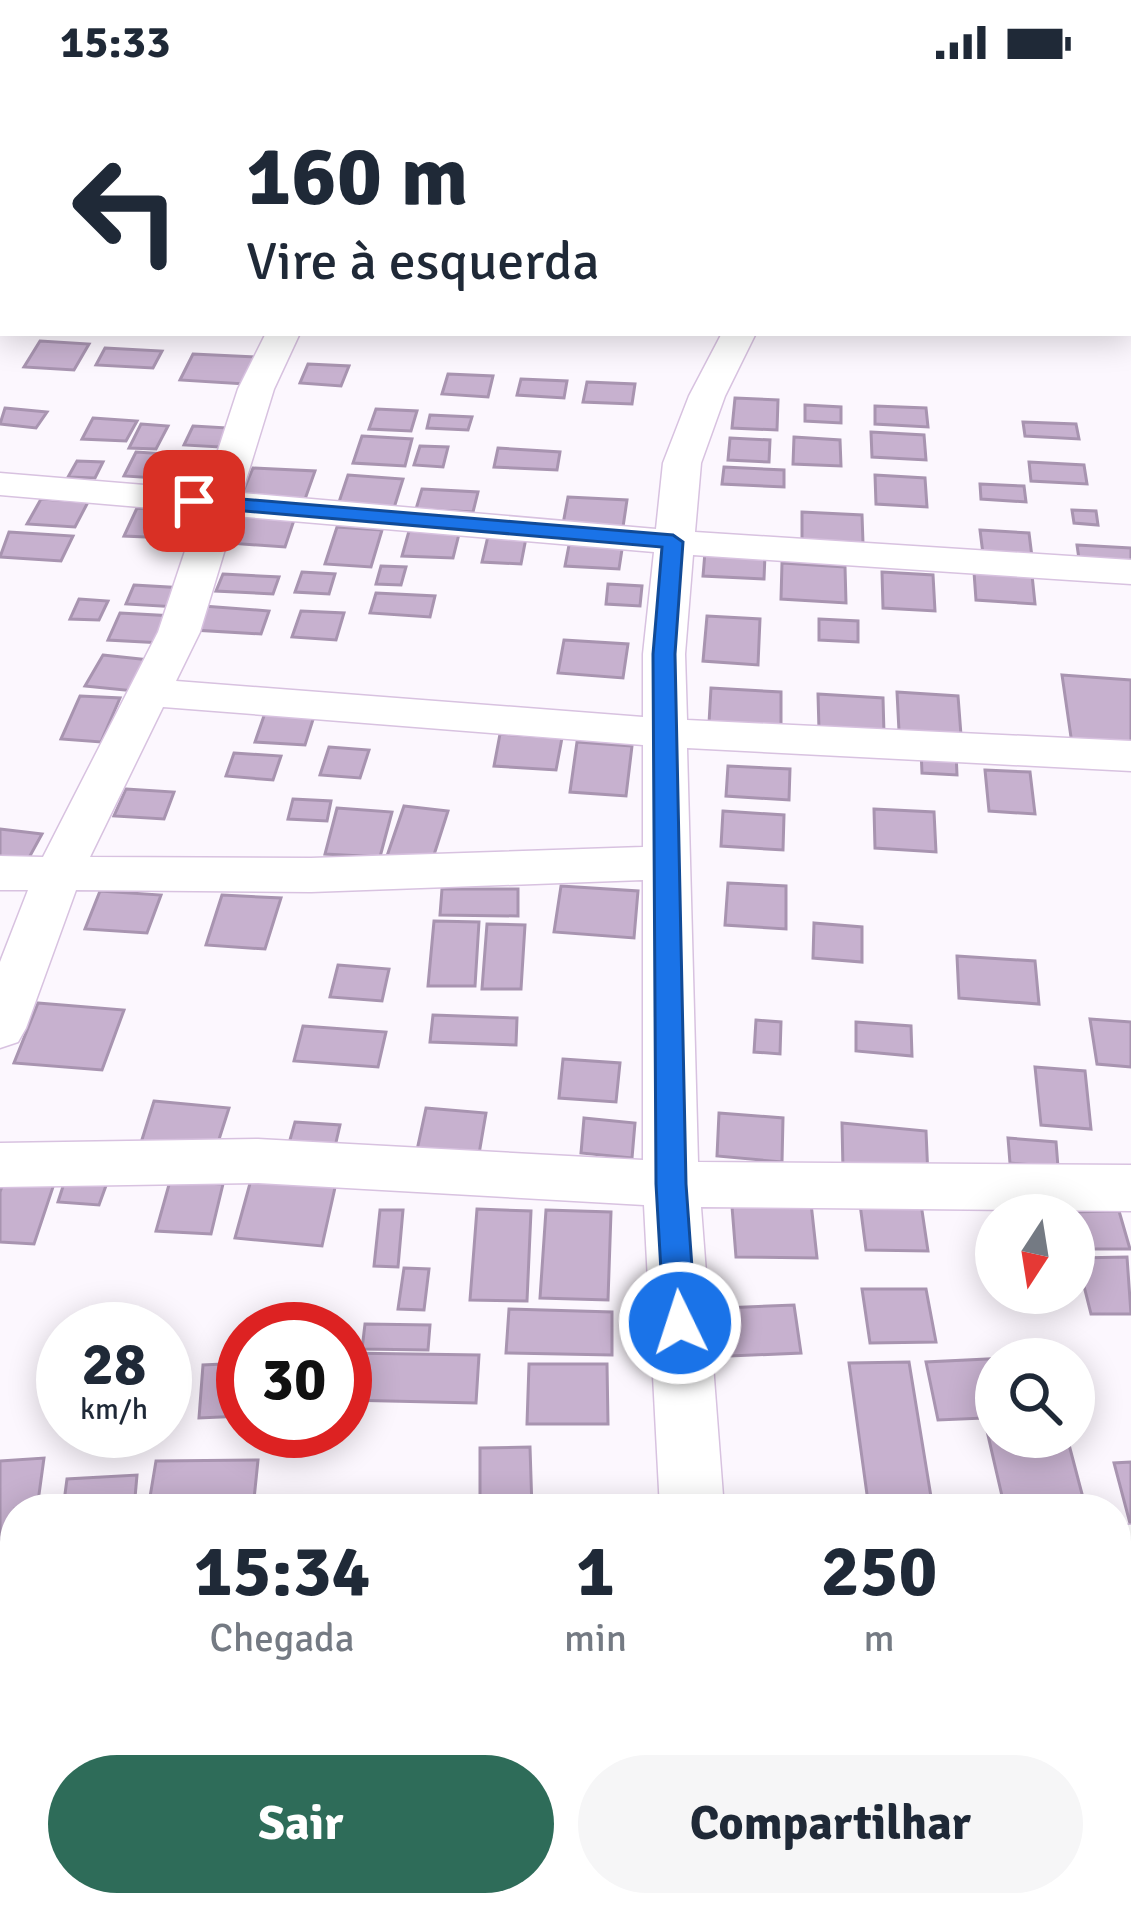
<!DOCTYPE html>
<html lang="pt">
<head>
<meta charset="utf-8">
<style>
  :root { --surface:#fff; --page:#f6f6f7; --text:#1f2937; --muted:#747a83; --accent:#2e6c59 }
  body { margin:0; font-family:Signika,sans-serif; background:var(--page); color:var(--text); height:100vh; display:flex; flex-direction:column; font-size:45px; white-space:nowrap }
  * { box-sizing:border-box; margin:0 }
  p { font-size:39px; color:var(--muted) }
  .icon { flex:none; width:66px; height:66px; fill:none; stroke:currentColor; stroke-width:2; stroke-linecap:round; stroke-linejoin:round }
  .map { position:relative; flex:1; overflow:hidden }
  .drawer { position:absolute; left:0px; top:1410px; width:1131px; height:423px; display:flex; flex-direction:column; background:var(--surface); border-radius:48px 48px 0 0; box-shadow:0 6px 30px #0003 }
  .drawer>* { flex:none }
  .hud { position:absolute; left:0px; top:0px; width:1131px; height:252px; box-shadow:0 6px 30px #0003; background:#fff; color:var(--text); overflow:hidden }
  .needle { width:78px; rotate:192deg }
  .tools { position:absolute; left:975px; top:1110px; display:grid; gap:24px }
  .tools a { display:grid; place-items:center; width:120px; height:120px; border-radius:50%; background:var(--surface); box-shadow:0 6px 30px #0003; font-size:60px }
  .speed { position:absolute; left:36px; top:1218px; display:flex; gap:24px; font-size:60px; font-weight:700; text-align:center }
  .speed>* { display:grid; place-content:center; width:156px; height:156px; border-radius:50%; background:var(--surface); box-shadow:0 6px 30px #0003; line-height:1 }
  .speed small { font-size:30px; font-weight:400 }
  .speed .limit { border:18px solid #d22; background:#fff; color:#111 }
  .pin { position:absolute; display:grid; place-items:center; width:102px; height:102px; color:#fff; margin:-51px; border-radius:24px; box-shadow:0 6px 18px #0006 }
  .me { position:absolute; width:132px; margin:-66px; rotate:356deg; stroke-linejoin:round; filter:drop-shadow(0 0 9px #0008) }
  .turn { display:flex; align-items:center; gap:42px; height:252px; padding:0 48px; font-size:54px }
  .turn .icon { width:156px; height:156px; stroke-width:2.5 }
  .turn b { display:block; font-size:84px; line-height:102px }
  .eta { display:flex; justify-content:space-evenly; align-items:center; height:204px; text-align:center }
  .eta b { font-size:72px; font-weight:700; line-height:84px }
  .cta { display:flex; gap:24px; margin-top:auto; padding:24px 48px }
  .cta a { flex:1; height:138px; border-radius:72px; background:var(--accent); color:#fff; font-size:48px; font-weight:700; line-height:138px; text-align:center }
  .cta a+a { background:var(--page); color:var(--text) }
  .status { display:flex; justify-content:space-between; align-items:center; height:84px; padding:0 60px; background:var(--surface); direction:ltr }
  .status svg { height:33px; fill:currentColor }
  .map>svg:first-child { display:block }
</style>
</head>
<body>
<div class="status"><b>15:33</b><svg viewBox="0 0 49 12"><path d="M0 12V9h3v3zM5 12V6h3v6zM10 12V3h3v9zM15 12V0h3v12zM26 1h20v11H26zM47 4h2v5h-2z"/></svg></div>
<div class="map">
<svg width="1131" height="1831" viewBox="0 0 1131 1831">
  <rect width="100%" height="100%" fill="#fcf7fe"/>
  <g fill="#c7b1cf" stroke="#a894b0" stroke-width="3">
    <path d="M40,257L89,260L74,286L24,283Z"/>
    <path d="M105,264L162,267L153,284L96,281Z"/>
    <path d="M193,270L256,273L245,300L180,296Z"/>
    <path d="M308,280L349,282L341,302L300,299Z"/>
    <path d="M448,290L493,292L488,313L442,310Z"/>
    <path d="M521,295L567,297L564,314L517,311Z"/>
    <path d="M587,298L635,300L632,320L583,318Z"/>
    <path d="M735,314L778,316L777,346L732,344Z"/>
    <path d="M805,321L841,323V339L805,337Z"/>
    <path d="M875,322L926,324L928,343L875,340Z"/>
    <path d="M5,324L47,328L36,344L0,340Z"/>
    <path d="M376,325L417,327L411,347L369,345Z"/>
    <path d="M430,331L472,333L468,346L427,344Z"/>
    <path d="M93,334L137,337L126,357L82,355Z"/>
    <path d="M1023,338L1076,340L1079,355L1025,352Z"/>
    <path d="M141,340L168,342L156,365L129,364Z"/>
    <path d="M193,342L229,344L220,363L184,361Z"/>
    <path d="M871,348L924,351L926,376L872,373Z"/>
    <path d="M362,352L412,355L405,382L353,379Z"/>
    <path d="M794,353L840,356L841,382L793,380Z"/>
    <path d="M730,354L770,356L769,378L728,376Z"/>
    <path d="M420,362L448,363L443,383L414,381Z"/>
    <path d="M498,364L560,368L557,386L494,383Z"/>
    <path d="M136,368L183,371L172,395L124,392Z"/>
    <path d="M77,377L103,378L95,394L68,393Z"/>
    <path d="M1029,378L1084,381L1087,400L1031,397Z"/>
    <path d="M724,383L784,386V403L722,400Z"/>
    <path d="M253,384L315,387L304,418L240,415Z"/>
    <path d="M348,391L403,395L394,424L338,421Z"/>
    <path d="M875,391L925,394L927,423L876,420Z"/>
    <path d="M980,400L1024,402L1026,418L981,415Z"/>
    <path d="M422,405L478,408L473,428L416,425Z"/>
    <path d="M568,413L627,416L623,443L563,440Z"/>
    <path d="M41,415L88,418L75,443L27,440Z"/>
    <path d="M137,424L182,426L169,454L124,452Z"/>
    <path d="M1072,426L1096,427L1098,441L1074,439Z"/>
    <path d="M802,428L862,431L863,459L802,456Z"/>
    <path d="M239,432L294,436L285,463L228,459Z"/>
    <path d="M337,443L382,446L371,483L325,480Z"/>
    <path d="M980,446L1029,449L1032,473L983,470Z"/>
    <path d="M409,447L459,450L453,474L402,472Z"/>
    <path d="M9,448L73,452L61,477L0,473Z"/>
    <path d="M488,452L526,454L521,480L482,478Z"/>
    <path d="M570,456L623,459L619,485L565,482Z"/>
    <path d="M1077,461L1131,464V478L1079,475Z"/>
    <path d="M705,468L765,471L764,495L703,492Z"/>
    <path d="M782,479L845,483L846,519L781,515Z"/>
    <path d="M381,482L406,483L401,501L376,500Z"/>
    <path d="M302,488L335,490L329,510L295,508Z"/>
    <path d="M882,488L933,491L935,527L883,524Z"/>
    <path d="M974,488L1032,491L1035,520L976,516Z"/>
    <path d="M223,490L279,493L273,510L216,507Z"/>
    <path d="M608,500L642,502L640,522L606,520Z"/>
    <path d="M134,501L184,504L177,523L126,520Z"/>
    <path d="M376,509L435,512L430,533L370,529Z"/>
    <path d="M79,515L108,517L99,536L70,535Z"/>
    <path d="M203,522L269,527L261,550L194,546Z"/>
    <path d="M301,527L344,529L336,556L292,553Z"/>
    <path d="M120,529L173,532L162,559L108,556Z"/>
    <path d="M707,532L760,535L758,581L703,577Z"/>
    <path d="M819,535L858,537V558L819,556Z"/>
    <path d="M564,556L628,560L623,594L558,589Z"/>
    <path d="M103,571L150,576L134,607L85,602Z"/>
    <path d="M1062,591L1131,596V664L1072,660Z"/>
    <path d="M711,604L781,608V644L709,639Z"/>
    <path d="M897,608L958,612L961,651L899,647Z"/>
    <path d="M818,610L883,614L884,650L819,646Z"/>
    <path d="M80,612L120,614L101,658L61,655Z"/>
    <path d="M267,623L316,626L305,661L255,658Z"/>
    <path d="M500,650L562,654L556,686L494,682Z"/>
    <path d="M577,658L632,662L626,712L570,708Z"/>
    <path d="M329,663L369,666L360,694L320,691Z"/>
    <path d="M921,666L956,668L957,691L922,689Z"/>
    <path d="M234,669L281,672L273,696L226,692Z"/>
    <path d="M728,682L790,685L789,716L726,712Z"/>
    <path d="M985,686L1030,688L1035,730L989,727Z"/>
    <path d="M126,705L174,708L164,735L114,732Z"/>
    <path d="M293,715L331,717L327,737L288,735Z"/>
    <path d="M404,722L448,727L432,777L387,772Z"/>
    <path d="M337,724L392,728L380,773L325,770Z"/>
    <path d="M874,725L934,728L936,768L875,764Z"/>
    <path d="M723,727L784,731L783,766L721,762Z"/>
    <path d="M0,745L42,750L25,781L0,778Z"/>
    <path d="M728,799L786,802V845L725,841Z"/>
    <path d="M561,802L638,807L634,854L554,848Z"/>
    <path d="M442,805H518V832L440,831Z"/>
    <path d="M100,807L161,811L147,849L85,845Z"/>
    <path d="M222,811L281,814L265,865L206,861Z"/>
    <path d="M434,837L479,838L475,902H428Z"/>
    <path d="M814,839L862,843V878L813,874Z"/>
    <path d="M487,840L525,841L521,905H482Z"/>
    <path d="M957,872L1035,877L1039,920L959,914Z"/>
    <path d="M338,881L389,885L382,917L330,913Z"/>
    <path d="M38,919L124,926L102,986L14,979Z"/>
    <path d="M433,931L517,934L516,961L430,958Z"/>
    <path d="M1090,935L1131,938V983L1097,980Z"/>
    <path d="M756,936L781,938L780,970L754,968Z"/>
    <path d="M856,938L911,942L912,972L856,967Z"/>
    <path d="M303,942L386,948L378,983L294,977Z"/>
    <path d="M563,975L620,979L616,1018L559,1014Z"/>
    <path d="M1035,983L1085,987L1091,1045L1041,1041Z"/>
    <path d="M154,1017L229,1024L215,1068L140,1062Z"/>
    <path d="M426,1024L486,1029L478,1076L416,1071Z"/>
    <path d="M719,1029L783,1034L782,1078L717,1072Z"/>
    <path d="M584,1034L635,1039L632,1074L581,1069Z"/>
    <path d="M295,1038L340,1041L334,1067L288,1063Z"/>
    <path d="M842,1039L926,1047L928,1093L843,1086Z"/>
    <path d="M1008,1054L1056,1058L1058,1083L1010,1079Z"/>
    <path d="M252,1092L336,1099L322,1162L235,1154Z"/>
    <path d="M66,1093L108,1096L99,1121L58,1118Z"/>
    <path d="M5,1094L55,1097L34,1160L0,1158V1108Z"/>
    <path d="M170,1097L223,1100L211,1150L156,1147Z"/>
    <path d="M731,1110H810L817,1174L736,1173Z"/>
    <path d="M860,1120H921L928,1167L866,1166Z"/>
    <path d="M477,1125L531,1127L527,1217L470,1216Z"/>
    <path d="M380,1126H403L398,1183L374,1182Z"/>
    <path d="M546,1126L611,1128L608,1216L540,1214Z"/>
    <path d="M1119,1127L1130,1165H1075L1074,1131L1066,1128Z"/>
    <path d="M1127,1173L1131,1230H1091L1077,1174Z"/>
    <path d="M404,1184L429,1185L424,1226L398,1225Z"/>
    <path d="M862,1205H926L936,1258L870,1259Z"/>
    <path d="M794,1221L801,1269L730,1272L724,1224Z"/>
    <path d="M509,1225L612,1228V1271L506,1269Z"/>
    <path d="M365,1240L430,1241L428,1266L362,1265Z"/>
    <path d="M345,1269L479,1271L476,1319L345,1316Z"/>
    <path d="M1046,1272L996,1275V1353H1067L1086,1425H1005L984,1334L938,1336L926,1278Z"/>
    <path d="M909,1278L933,1425H869L849,1279Z"/>
    <path d="M243,1279V1332L199,1334L203,1281Z"/>
    <path d="M529,1280H607L608,1340H527Z"/>
    <path d="M530,1363L532,1425H480V1364Z"/>
    <path d="M44,1374L37,1425H15V1456L0,1457V1377Z"/>
    <path d="M258,1376L253,1425H148L156,1377Z"/>
    <path d="M1131,1378V1443L1114,1379Z"/>
    <path d="M137,1391L134,1425H63L67,1395Z"/>
    <path d="M1131,1722V1793H1117L1116,1723Z"/>
    <path d="M15,1733V1806L0,1807V1734Z"/>
    <path d="M77,1818H166L165,1831H75Z"/>
    <path d="M750,1818H800L801,1831H751Z"/>
    <path d="M1028,1818H1067L1070,1831L950,1830L1029,1825Z"/>
  </g>
  <g fill="none" stroke-linecap="round" stroke-linejoin="round">
    <defs>
      <g id="street">
        <path d="M94,0H184L186,3H97Z"/>
        <path d="M303,0H332L334,3H306Z"/>
        <path d="M373,0H412L371,3Z"/>
        <path d="M828,0H856L827,3Z"/>
        <rect x="1128" y="37" width="3" height="16"/>
        <rect x="0" y="83" width="3" height="18"/>
        <rect x="1128" y="156" width="3" height="21"/>
        <rect x="0" y="179" width="3" height="20"/>
        <path d="M266,249H300L274,305L242,409L656,445L663,379L689,312L722,249H756L725,312L701,379L695,448L1131,476V500L693,471L685,570L687,636L1131,657V687L687,664L698,1078L1131,1081V1127L701,1123L724,1425H660L644,1121L258,1099L0,1103V1059L258,1055L643,1076V796L311,808L76,806L26,944L18,958L0,964V878L28,806H0V772L43,773L158,548L198,428L0,411V389L205,406L238,305ZM235,432L654,468L643,570V633L176,597L200,548ZM163,623L643,661V763L311,774L90,773Z"/>
        <rect x="1116" y="1441" width="15" height="62"/>
        <rect x="0" y="1462" width="15" height="64"/>
        <path d="M680,1818H754L755,1831H681Z"/>
      </g>
    </defs>
    <use href="#street" stroke="#d8c2e0" stroke-width="3"/>
    <use href="#street" fill="#fff" fill-rule="evenodd"/>
  </g>
  <path fill="#1a73e8" stroke="#114b97" stroke-width="3" d="M194,411L673,451L683,458L675,570L686,1100L696,1239L691,1249L680,1253L669,1249L664,1239L656,1100L653,570L662,463L187,422V413Z"/>
</svg>
<div class="tools">
<a><svg class="needle" viewBox="-14 -14 28 28"><path d="M0-13l5 13h-10z" fill="#e53935"/><path d="M0 13l5-13h-10z" fill="#747a83"/></svg></a>
<a><svg class="icon" aria-label="search" viewBox="0 0 24 24"><circle cx="10" cy="10" r="6"/><path d="M15 15l6 6"/></svg></a>
</div>
<div class="speed"><div>28<small>km/h</small></div><div class="limit">30</div></div>
<div class="pin" style="left:194px;top:417px;background:#d93025"><svg class="icon" aria-label="arrive" viewBox="0 0 24 24"><path d="M6 21V4h12l-3 4 3 4H6"/></svg></div>
<svg class="me" style="left:680px;top:1239px" viewBox="-20 -20 40 40"><circle r="17" fill="#1a73e8" stroke="#fff" stroke-width="3"/><path d="M0-11L8 9 0 5-8 9z" fill="#fff"/></svg>
<div class="hud">
<div class="turn"><svg class="icon" aria-label="left" viewBox="0 0 24 24"><path d="M17 20v-9H6M10 6l-5 5 5 5"/></svg><div><b>160 m</b>Vire à esquerda</div></div>
</div>
<section class="drawer">
<div class="eta">
<div><b>15:34</b><p>Chegada</p></div>
<div><b>1</b><p>min</p></div>
<div><b>250</b><p>m</p></div>
</div>
<div class="cta"><a>Sair</a><a>Compartilhar</a></div>
</section>
</div>
</body>
</html>
